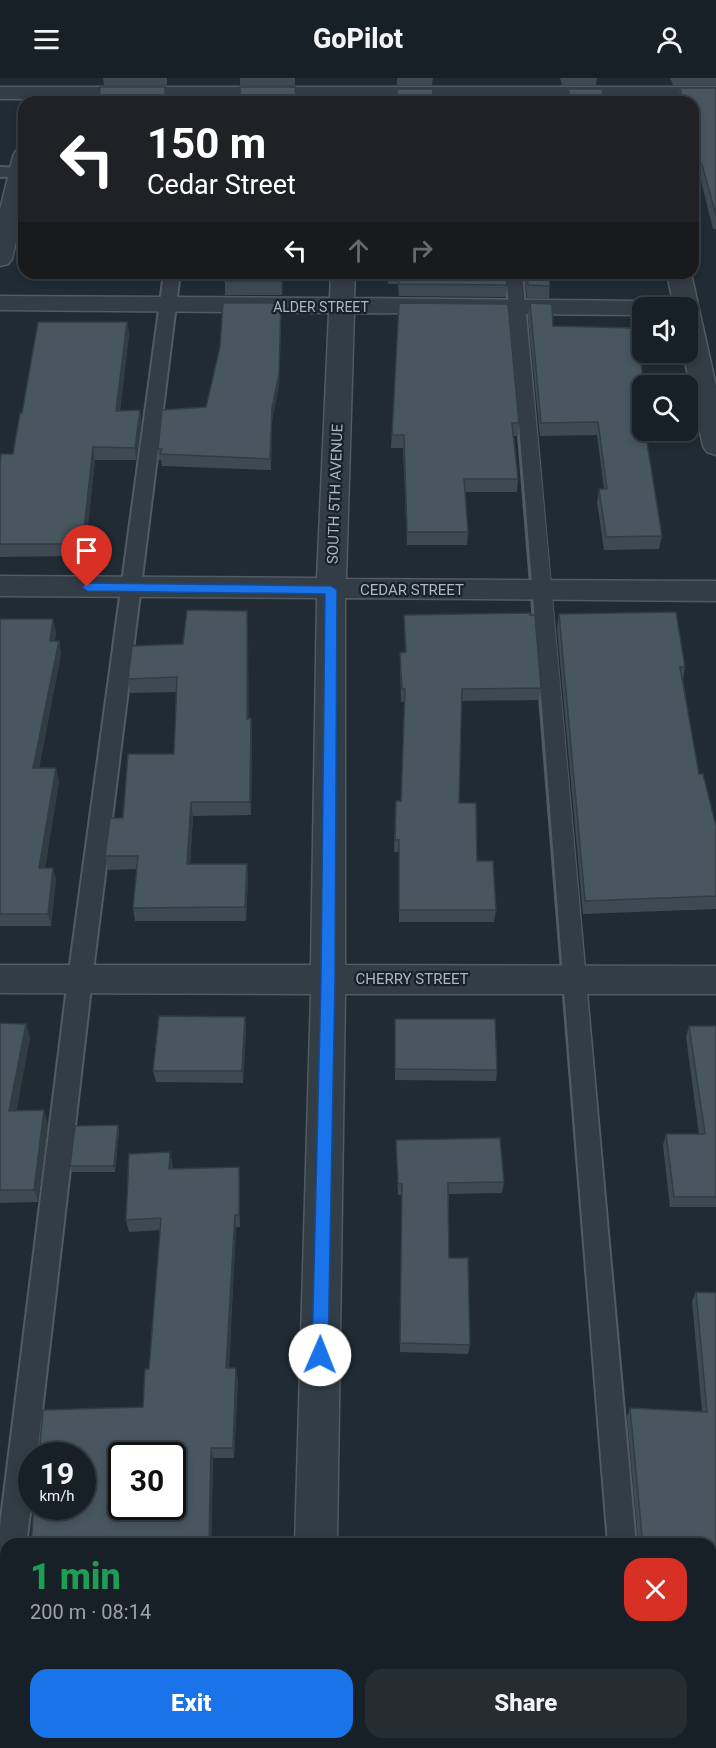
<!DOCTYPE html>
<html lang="en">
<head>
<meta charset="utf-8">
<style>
  :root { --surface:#182027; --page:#252d33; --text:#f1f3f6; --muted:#9fa3a7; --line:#363e44; --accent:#1a73e8 }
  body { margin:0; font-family:Roboto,sans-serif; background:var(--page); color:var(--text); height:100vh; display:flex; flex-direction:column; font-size:22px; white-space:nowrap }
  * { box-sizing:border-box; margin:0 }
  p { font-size:20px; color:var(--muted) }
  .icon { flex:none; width:33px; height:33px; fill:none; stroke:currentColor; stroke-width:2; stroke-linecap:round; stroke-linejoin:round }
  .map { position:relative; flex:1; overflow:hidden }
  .panel { position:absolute; left:0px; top:1460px; width:717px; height:212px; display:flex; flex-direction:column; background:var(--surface); border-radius:18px 18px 0 0; box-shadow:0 3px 9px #0003,0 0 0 2px var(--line) }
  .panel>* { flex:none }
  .banner { position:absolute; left:18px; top:18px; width:681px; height:183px; border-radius:18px; box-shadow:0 3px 9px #0003,0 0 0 2px var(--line); background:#202124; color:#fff; overflow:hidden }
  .fabs { position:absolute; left:632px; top:219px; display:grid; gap:12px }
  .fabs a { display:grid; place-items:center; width:66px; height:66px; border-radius:12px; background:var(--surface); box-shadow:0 3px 9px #0003,0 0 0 2px var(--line); font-size:30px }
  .speed { position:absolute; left:18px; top:1364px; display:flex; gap:12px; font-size:30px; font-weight:700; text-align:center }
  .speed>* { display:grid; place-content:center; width:78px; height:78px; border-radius:50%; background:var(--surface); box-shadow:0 3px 9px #0003,0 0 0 2px var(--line); line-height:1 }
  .speed small { font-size:15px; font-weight:400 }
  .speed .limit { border:3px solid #111; border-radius:9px; background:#fff; color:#111 }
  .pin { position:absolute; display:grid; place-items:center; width:51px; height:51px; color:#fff; margin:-62px -26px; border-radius:50% 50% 50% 0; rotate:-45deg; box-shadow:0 0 6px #0007 }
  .pin .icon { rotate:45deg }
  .me { position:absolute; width:66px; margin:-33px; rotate:1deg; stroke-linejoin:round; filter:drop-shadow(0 0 4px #0008) }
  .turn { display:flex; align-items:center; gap:21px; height:126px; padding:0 30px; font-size:27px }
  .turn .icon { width:78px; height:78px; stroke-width:2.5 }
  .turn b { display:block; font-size:42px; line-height:51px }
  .lanes { display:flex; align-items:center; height:57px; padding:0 30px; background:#0003; justify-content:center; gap:30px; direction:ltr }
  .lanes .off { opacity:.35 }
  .round { display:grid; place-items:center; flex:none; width:63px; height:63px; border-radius:18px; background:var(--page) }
  .head { display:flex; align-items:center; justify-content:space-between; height:102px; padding:0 30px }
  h1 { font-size:36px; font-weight:800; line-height:45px; color:#1e9e55 }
  .button { display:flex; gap:12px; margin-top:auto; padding:12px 30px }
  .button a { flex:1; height:69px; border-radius:18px; background:var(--accent); color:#fff; font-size:24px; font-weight:800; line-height:69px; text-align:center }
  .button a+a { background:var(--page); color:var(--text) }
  header { display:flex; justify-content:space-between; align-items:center; height:78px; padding:0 30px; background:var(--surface); font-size:27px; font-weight:800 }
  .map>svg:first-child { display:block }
</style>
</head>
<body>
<header><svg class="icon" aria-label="menu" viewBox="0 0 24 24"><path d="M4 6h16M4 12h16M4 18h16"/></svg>GoPilot<svg class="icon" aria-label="person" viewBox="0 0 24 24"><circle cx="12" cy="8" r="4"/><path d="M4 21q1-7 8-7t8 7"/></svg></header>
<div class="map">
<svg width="716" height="1670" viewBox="0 0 716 1670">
  <rect width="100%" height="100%" fill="#202b34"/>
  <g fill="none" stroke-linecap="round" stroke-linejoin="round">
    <defs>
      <g id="service">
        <path d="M0,89L24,90V98L0,99Z"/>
        <path d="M164,195H180L92,901L37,1377H32V1421L26,1466H6V1478L0,1472V1448L68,901Z"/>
        <path d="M506,195H522C563,618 597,1042 636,1466H608C573,1042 543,618 506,195Z"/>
        <path d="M6,1499V1576L0,1579V1502Z"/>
        <rect x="0" y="1594" width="6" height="30"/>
        <rect x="625" y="1665" width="30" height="5"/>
      </g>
      <g id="minor">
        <rect x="0" y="9" width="716" height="12"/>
        <path d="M24,71V127L12,181L8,186L0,188V132L13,78L16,73Z"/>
        <path d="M331,195H355L354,220L642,223L651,225L654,230H642V237L354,235L346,501L716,503V523L345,520V887L716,888V916H345L337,1466H295L311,916L0,915V887H311L317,520L0,518V498L317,500L329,235L0,232V218L330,220Z"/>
        <path d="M667,195H691L716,308V377L707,374L703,368L683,274H687V230H674Z"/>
        <rect x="290" y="1665" width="44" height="5"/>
      </g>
      <path id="tertiary" d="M711,1643L716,1645V1670H672L674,1665H711Z"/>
    </defs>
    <use href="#service" stroke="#505b63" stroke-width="4"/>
    <use href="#minor" stroke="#505b63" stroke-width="3"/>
    <use href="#tertiary" stroke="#505b63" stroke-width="3"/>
    <use href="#service" fill="#333d45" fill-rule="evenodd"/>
    <use href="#minor" fill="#333d45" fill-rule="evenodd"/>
    <use href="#tertiary" fill="#333d45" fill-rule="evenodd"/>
  </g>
  <g fill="#3e4a53">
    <path d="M103,0H167V7H104Z"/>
    <rect x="240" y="0" width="55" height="7"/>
    <path d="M397,0H433L432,7H397Z"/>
    <path d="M560,0H597L596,7H562Z"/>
    <path d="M670,0H716V7H673Z"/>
    <path d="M680,10H716V151H713L700,99H696L693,86V24H678Z"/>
    <path d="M568,11L606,24H567Z"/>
    <path d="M185,195H283L282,217H225V199L185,200Z"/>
    <path d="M387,195H506L507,207L506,219L399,218L398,206H388Z"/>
    <path d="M524,195H619V199L550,202L549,220H527Z"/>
    <path d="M399,225L519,345L518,358H514L518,401L517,414H465L468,454L467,467H407L403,370H391Z"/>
    <path d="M530,225L553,248L642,352H647L646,357L662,458L659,471L604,472L597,424L599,411H604L597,357L540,358L528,238Z"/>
    <path d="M281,237L279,308L272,342L271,392L162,388L161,382H159L158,371L206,329Z"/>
    <path d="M127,244L129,256L120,333L140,332L141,344L136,382H95L85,474L70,475L69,478L0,479V386L13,376L22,335Z"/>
    <path d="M559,536L685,589L683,602L699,696L716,748V831L583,836L557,550Z"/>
    <path d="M404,537L541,610L539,622L461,623L459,725L477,783L496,832L494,844H399V774H394L395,736L401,723L405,624H401L400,587V575L405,574Z"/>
    <path d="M0,541L56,554L55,563H59L61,576L39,690L59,703L45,790H53L56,802L51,848H0Z"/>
    <path d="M248,548V641L251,640L252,655L251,737L193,738L190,786H247L248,799L246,843H135L133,830L137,791L108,792L105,778L123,740L174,676L177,614L130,615L128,601L183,566Z"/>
    <path d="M245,939L246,951L243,1005L156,1004L153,993Z"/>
    <path d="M395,941L497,992L496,1003L395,1002Z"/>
    <path d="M0,945L26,946L30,960L16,1033L48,1046L38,1124L0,1125Z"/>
    <path d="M689,948H716V1129H670L663,1067L666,1056H699L686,959Z"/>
    <path d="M118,1047L119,1053L115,1094H72L70,1088Z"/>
    <path d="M396,1062L504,1104L502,1115L448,1116L449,1180L470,1267L468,1276L400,1274L402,1117H398Z"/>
    <path d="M170,1074L173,1091L240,1101V1149H236L229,1290L238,1301L234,1380H213L211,1466H31L143,1329L149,1291L160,1152L129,1154L126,1142Z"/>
    <path d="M696,1214L716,1215V1537H711V1466H627L629,1461H638L627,1339L630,1330L702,1333L692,1223Z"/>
  </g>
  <g fill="#323c43">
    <path d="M282,195H283L282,217L281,203Z"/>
    <path d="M281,225L279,308L272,342L271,392L270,381L272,330Z"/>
    <path d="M127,244L129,256L118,346L116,333Z"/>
    <path d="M140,332L141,344L136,382L135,370Z"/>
    <path d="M93,369L95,382L85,474L83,461Z"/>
    <path d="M67,462L70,475L69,478L67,466Z"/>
    <path d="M247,533L248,548L249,655L247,641Z"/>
    <path d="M53,541L56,554L53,576L50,563Z"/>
    <path d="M59,563L61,576L36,703L33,690Z"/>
    <path d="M251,640L252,655L251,737L250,724Z"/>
    <path d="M56,690L59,703L43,802L39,790Z"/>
    <path d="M191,724L193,738L189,799L187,786Z"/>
    <path d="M247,786L248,799L246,843L245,829Z"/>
    <path d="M53,790L56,802L51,848L48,836Z"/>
    <path d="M245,939L246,951L243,1005L242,993Z"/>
    <path d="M26,946L30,960L14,1046L9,1033Z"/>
    <path d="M44,1032L48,1046L38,1124L34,1112Z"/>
    <path d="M118,1047L119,1053L115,1094L114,1088Z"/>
    <path d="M170,1074L173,1087L172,1103L169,1091Z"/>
    <path d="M239,1089L240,1101V1149L239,1137Z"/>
    <path d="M235,1137L236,1149L228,1301L226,1290Z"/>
    <path d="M236,1290L238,1301L234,1380L233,1370Z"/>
    <path d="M211,1370L213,1380L211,1466H209Z"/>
  </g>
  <g fill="#485660" stroke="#323c43" stroke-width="1.5" fill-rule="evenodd">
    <path d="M100,9H165V22L240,21V9H295L296,24H99Z"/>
    <path d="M680,10H716V138L702,86H699L693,64V24H683Z"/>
    <path d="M397,11H433V24H396Z"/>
    <path d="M568,11H602L606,24H572Z"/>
    <path d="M225,195H282L281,203H224Z"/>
    <path d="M399,195H506L507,207L399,206Z"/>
    <path d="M527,195H549L550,208L528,207Z"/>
    <path d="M223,225H281L279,296L272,330L270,381L160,376L162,371H158L162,332L206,329L220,269Z"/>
    <path d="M399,225L508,226L519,345H512L518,401H464L468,454H407L404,357H392Z"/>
    <path d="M530,225L552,226L553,248L636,250L644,308H642V352H645L662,458L606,459L599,411H607L598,344L541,345Z"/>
    <path d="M38,244H127L116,333L140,332L135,370L93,369L83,461L67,462V466H0V386L1,376H13L20,335H22Z"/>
    <path d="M187,532L247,533V641L251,640L250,724H191L187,786H247L245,829L133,830L138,778H105L110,740H123L128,676H174L177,599L128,601L132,568L183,566Z"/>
    <path d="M676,534L685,589H680L699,696H703L716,748V818L585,823L559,536Z"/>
    <path d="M530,535V537H535L541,610L462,611L459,725H476L477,783H493L496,832H399V762H395L396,723H401L405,611H402L400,575L406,574L404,537Z"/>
    <path d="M0,541H53L50,563H59L33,690H56L39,790H53L48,836H0Z"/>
    <path d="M159,938L245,939L242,993H153Z"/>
    <path d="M395,941H495L497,992L395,991Z"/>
    <path d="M0,945L26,946L9,1033L44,1032L34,1112H0Z"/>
    <path d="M689,948H716V1119H674L666,1056H705Z"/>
    <path d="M118,1047L114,1088H70L75,1048Z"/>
    <path d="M500,1060L504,1104L448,1105L449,1180H468L470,1267L400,1265L402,1106H398L396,1062Z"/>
    <path d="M170,1074L169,1091L239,1089V1137H235L226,1290H236L233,1370H211L209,1466H31L34,1428H82V1377H39L43,1332L143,1329L145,1291H149L161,1140L126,1142L129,1076ZM122,1377H172V1428H122Z"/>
    <path d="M696,1214L716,1215V1530H711V1466H630L629,1461H639L642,1458L630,1330L707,1334Z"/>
    <path d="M22,1665H218L219,1670H22Z"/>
  </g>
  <path fill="#1a73e8" stroke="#114b97" stroke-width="1.5" d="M87,505L331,508L337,512L335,901L328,1277L326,1283L320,1285L315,1283L312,1277L321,901L325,516L87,513L82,509Z"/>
  <g text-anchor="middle" stroke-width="4.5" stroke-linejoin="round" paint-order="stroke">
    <g font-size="14" fill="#adb8c2" stroke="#192129">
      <text x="321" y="234">ALDER STREET</text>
    </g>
    <g font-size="15" fill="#adb8c2" stroke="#192129">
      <text transform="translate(335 416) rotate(-88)" y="5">SOUTH 5TH AVENUE</text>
      <text x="412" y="517">CEDAR STREET</text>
      <text x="412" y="906">CHERRY STREET</text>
    </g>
  </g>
</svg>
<div class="fabs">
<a><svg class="icon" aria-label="sound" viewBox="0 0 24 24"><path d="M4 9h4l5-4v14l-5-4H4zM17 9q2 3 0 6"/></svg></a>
<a><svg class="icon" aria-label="search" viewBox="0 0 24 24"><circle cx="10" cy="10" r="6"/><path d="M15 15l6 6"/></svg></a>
</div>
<div class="speed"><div>19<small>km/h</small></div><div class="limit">30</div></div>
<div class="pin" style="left:87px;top:509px;background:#d93025"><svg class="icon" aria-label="arrive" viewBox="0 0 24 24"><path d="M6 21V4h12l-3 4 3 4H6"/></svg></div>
<svg class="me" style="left:320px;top:1277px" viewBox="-20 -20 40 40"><circle r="19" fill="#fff"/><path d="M0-13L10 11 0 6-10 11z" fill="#1a73e8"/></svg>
<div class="banner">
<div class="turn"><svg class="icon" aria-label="left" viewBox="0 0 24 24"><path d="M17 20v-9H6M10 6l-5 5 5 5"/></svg><div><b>150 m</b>Cedar Street</div></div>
<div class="lanes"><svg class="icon" aria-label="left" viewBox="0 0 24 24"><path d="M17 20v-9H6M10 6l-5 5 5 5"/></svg><svg class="icon off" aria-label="ahead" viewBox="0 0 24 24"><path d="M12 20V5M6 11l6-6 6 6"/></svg><svg class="icon off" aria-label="right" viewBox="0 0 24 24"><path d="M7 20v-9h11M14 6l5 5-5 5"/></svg></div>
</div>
<section class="panel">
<div class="head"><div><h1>1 min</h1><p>200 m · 08:14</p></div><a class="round" style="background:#d93025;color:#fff"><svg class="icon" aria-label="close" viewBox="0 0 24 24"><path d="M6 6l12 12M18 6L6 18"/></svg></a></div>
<div class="button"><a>Exit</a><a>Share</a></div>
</section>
</div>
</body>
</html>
